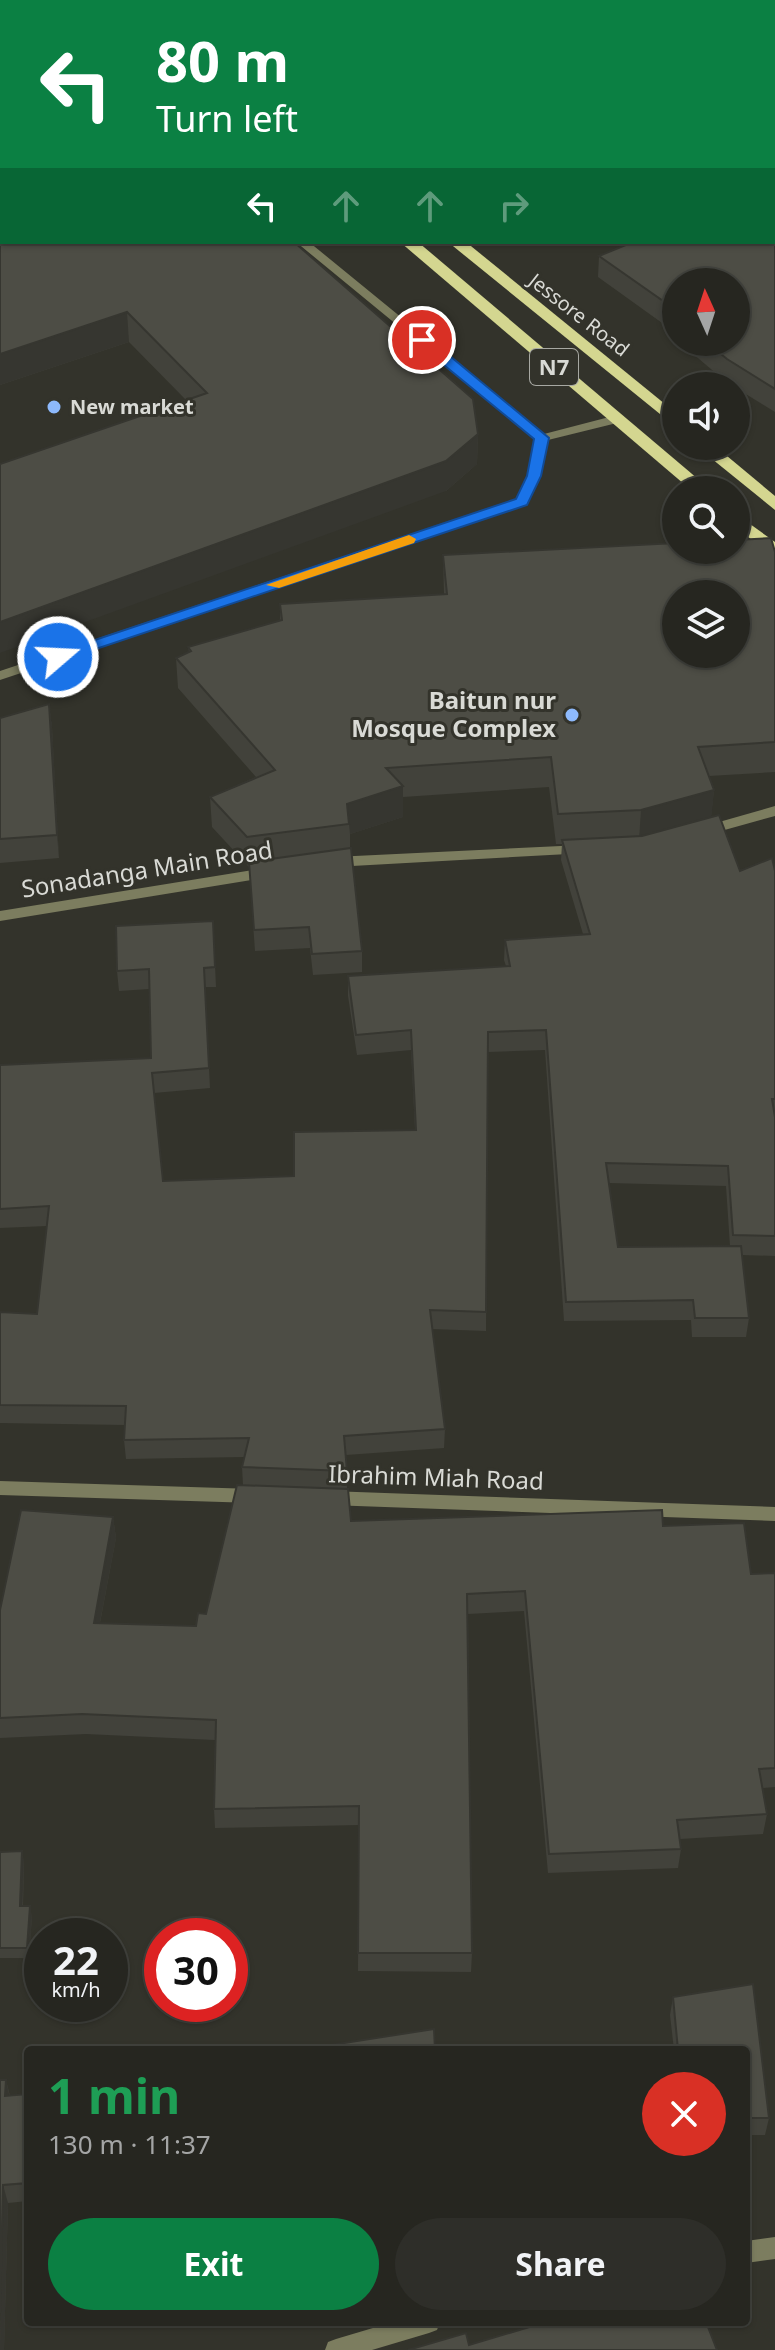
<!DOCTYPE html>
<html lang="en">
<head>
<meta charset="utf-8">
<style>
  :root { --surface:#262620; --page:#2e2e29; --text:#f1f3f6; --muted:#a4a5a5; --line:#42433e; --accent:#0b8043 }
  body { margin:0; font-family:"Noto Sans",sans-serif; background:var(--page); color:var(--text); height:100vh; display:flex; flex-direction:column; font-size:30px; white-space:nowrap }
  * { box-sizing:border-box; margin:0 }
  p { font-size:26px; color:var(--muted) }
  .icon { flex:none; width:44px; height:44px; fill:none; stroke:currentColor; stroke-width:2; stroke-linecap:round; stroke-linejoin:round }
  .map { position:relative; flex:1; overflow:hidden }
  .sheet { position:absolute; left:24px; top:2046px; width:726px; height:280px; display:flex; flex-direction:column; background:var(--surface); border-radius:8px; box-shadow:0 2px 6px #0004,0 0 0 2px var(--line) }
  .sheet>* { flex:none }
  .guide { position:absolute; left:0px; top:0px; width:776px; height:244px; box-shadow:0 2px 6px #0004,0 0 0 2px var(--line); background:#0b8043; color:#fff; overflow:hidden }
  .needle { width:52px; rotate:357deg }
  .buttons { position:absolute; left:662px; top:268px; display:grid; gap:16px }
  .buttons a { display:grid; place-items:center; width:88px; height:88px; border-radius:50%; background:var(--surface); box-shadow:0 2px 6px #0004,0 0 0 2px var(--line); font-size:40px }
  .speed { position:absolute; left:24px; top:1918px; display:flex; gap:16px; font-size:40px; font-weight:700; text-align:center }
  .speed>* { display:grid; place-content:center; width:104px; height:104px; border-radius:50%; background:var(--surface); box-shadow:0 2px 6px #0004,0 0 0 2px var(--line); line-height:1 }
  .speed small { font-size:20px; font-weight:400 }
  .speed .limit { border:12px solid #d22; background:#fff; color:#111 }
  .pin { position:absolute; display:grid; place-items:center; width:68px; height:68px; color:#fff; margin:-34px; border:4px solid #fff; border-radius:50%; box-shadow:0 2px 8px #0007 }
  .me { position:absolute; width:88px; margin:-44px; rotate:71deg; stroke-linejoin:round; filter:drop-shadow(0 0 6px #0008) }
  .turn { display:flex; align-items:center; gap:28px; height:168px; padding:0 24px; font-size:36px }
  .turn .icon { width:104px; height:104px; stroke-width:2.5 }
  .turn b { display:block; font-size:56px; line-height:68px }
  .lanes { display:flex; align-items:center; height:76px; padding:0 24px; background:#0003; justify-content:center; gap:40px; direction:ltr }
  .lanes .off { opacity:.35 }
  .round { display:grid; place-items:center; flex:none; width:84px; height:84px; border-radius:42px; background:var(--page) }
  .headline { display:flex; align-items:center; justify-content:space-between; height:136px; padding:0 24px }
  h1 { font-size:48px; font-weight:700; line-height:60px; color:#1e9e55 }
  .primary-button { display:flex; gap:16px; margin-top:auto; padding:16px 24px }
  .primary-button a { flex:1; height:92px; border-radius:48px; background:var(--accent); color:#fff; font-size:32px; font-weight:700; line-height:92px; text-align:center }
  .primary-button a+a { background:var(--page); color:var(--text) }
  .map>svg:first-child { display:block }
</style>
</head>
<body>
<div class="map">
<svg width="775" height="2350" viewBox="0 0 775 2350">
  <rect width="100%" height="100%" fill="#33332b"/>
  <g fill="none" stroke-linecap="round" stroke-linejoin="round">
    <g fill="#7c7d5f" fill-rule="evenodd">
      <path d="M296,242H309L544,434L617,415L623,419L621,422L548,440L540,476L526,505L0,680V671L516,499L528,476L536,439Z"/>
      <path d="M775,806V816L703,836L696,831L698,828Z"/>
      <path d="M582,845L589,850L587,853L334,867L327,862L334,857Z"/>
      <path d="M271,867L278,872L276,876L0,921V911Z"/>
      <path d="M0,1481L254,1489L260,1491L263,1496L260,1501L254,1503L0,1495Z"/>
      <path d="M329,1491L775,1507V1521L329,1505L323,1503L320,1498L323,1493Z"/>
      <path d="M775,2237V2259L746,2263V2241Z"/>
      <path d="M393,2322H440L437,2330L429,2333L372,2350H325L328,2342L336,2339Z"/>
    </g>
    <g fill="#d4d690" fill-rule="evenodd">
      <path d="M117,0H133L134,2H118Z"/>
      <path d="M165,0H180L181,2H166Z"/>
      <path d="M400,242H418L711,490H691Z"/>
      <path d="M448,242H466L676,413V427Z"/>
      <path d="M696,446H715L775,496V510Z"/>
      <path d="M736,514L775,542V557L736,528Z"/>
    </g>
    <g stroke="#c4c5c0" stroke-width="4" stroke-dasharray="10 10" stroke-linecap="butt">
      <path d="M713,0L716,2"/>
      <path d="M748,0L751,2"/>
      <path d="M772,0L775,3"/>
    </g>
  </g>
  <g fill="#42423b" fill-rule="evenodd">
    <path d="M0,0L2,242L478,434L477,464L446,491L186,400L129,342L0,385Z"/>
    <path d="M775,142V412L736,388V386H733L725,381L685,347V342H736L676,282V333L598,277L599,256L774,242Z"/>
    <path d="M775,552V772L709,776L714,790L711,817L740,871H775V1256L742,1255L749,1318L746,1337H692L691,1320L564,1321L545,1050L488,1052L486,1331L432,1329L445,1429L444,1448L346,1455L347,1489L351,1521L663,1526L751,1574L775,1573V1787L763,1788L767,1814L763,1834L680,1839L681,1849L678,1868L548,1873L524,1611L468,1614L472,1953L471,1972L358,1971L359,1825L215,1828L214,1809L215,1740L86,1734L0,1738V1610L113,1517L116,1538L100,1623L196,1626L206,1614L243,1485L242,1467L244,1457L126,1459L124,1440L125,1425L0,1423V1312L37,1314L47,1226L0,1228V1065L151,1058L149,989L119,991L117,971L213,921L216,987H205L210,1088L154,1093L163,1181L294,1176L415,1130L411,1050L357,1055L348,996V976L506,966L504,960L505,940L583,934L561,860L562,844H556L549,787L403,797V817L350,834V848L362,951V972L313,975L310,948L255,951L249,867L212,827L210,797L256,777L178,688L176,658L189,652L188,647L280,621V604L444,594L443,555ZM609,1183L726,1186L730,1246L618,1247Z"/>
    <path d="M49,704L52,727L59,858L0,863V718Z"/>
    <path d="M0,1852L24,1861L23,1906L32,1916L29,1958H0Z"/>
    <path d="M753,1984L769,2118L765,2135H746V2050H674L670,2015L673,1997Z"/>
    <path d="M6,2080L10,2096L28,2094V2201L8,2203L4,2350H0Z"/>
  </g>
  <g fill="#363630">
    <path d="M127,312L129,342L0,385V354Z"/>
    <path d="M478,434L477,464L446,491L0,653V622Z"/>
    <path d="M49,704L52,727L59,858L57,835Z"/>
    <path d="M403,786V817L350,834L347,804Z"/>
    <path d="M714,790L711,820L639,840L641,810Z"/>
    <path d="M113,1517L116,1538L96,1643L94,1623Z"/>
    <path d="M22,1851L24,1861L22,1916L20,1906Z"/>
    <path d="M30,1906L32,1916L29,1958L27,1948Z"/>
    <path d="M6,2080L10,2098L5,2096Z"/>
    <path d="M3,2185L8,2203L4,2350H0Z"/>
  </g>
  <g fill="#4d4d45" stroke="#363630" stroke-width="2" fill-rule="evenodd">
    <path d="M0,0H40V2H2V242H294L473,399L478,434L446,461L0,622V464L207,393L127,312L0,354Z"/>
    <path d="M337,0H501L503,2H338Z"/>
    <path d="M774,141L775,142V389L727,359L706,342H736V282H676V310L599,256L633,242H774Z"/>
    <path d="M771,538L775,552V742L698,747L714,790L641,810L558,814L551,757L386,768L403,786L347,804L349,824L247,837L210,797L275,770L176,658L191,651L188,647L282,620L280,604L447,594L443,555L676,543V550H736V540ZM676,594H736V654H676Z"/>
    <path d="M49,704L57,835L0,839V718Z"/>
    <path d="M719,815L740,871L772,858L775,871V1099H772L775,1117V1236L733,1235L728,1166L606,1163L618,1247L741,1246L749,1318H695L693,1300L566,1302L546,1030L488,1032L486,1312L430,1310L445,1429L344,1436L347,1471L242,1467L249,1438L124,1440L126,1406L0,1405V1312L37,1314L49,1206L0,1209V1065L151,1058L149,969L117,971L116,926L213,921L215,967L204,968L209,1068L152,1073L163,1181L294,1176V1132L416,1130L411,1030L356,1035L348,976L510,966L505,940L590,934L562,840L642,836Z"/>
    <path d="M351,848L362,951L312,954L309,927L254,930L249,862Z"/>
    <path d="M237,1485L348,1489L351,1521L662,1510L663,1526L744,1523L751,1574L775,1573V1768L759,1769L767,1814L677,1820L681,1849L549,1854L525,1591L467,1594L472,1953H358L359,1806L214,1809L216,1720L82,1714L0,1718V1610L21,1510L113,1517L94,1623L196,1626L198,1613L206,1614Z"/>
    <path d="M22,1851L20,1906H30L27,1948H0V1852Z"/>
    <path d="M753,1984L769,2118H746V2050H678L673,1997Z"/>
    <path d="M434,2029L435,2050H299Z"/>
    <path d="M0,2080H6L5,2096L28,2094V2183L3,2185L0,2313Z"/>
    <path d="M546,2322H706L717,2350H408L466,2333L469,2345Z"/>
  </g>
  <path fill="#1a73e8" stroke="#114b97" stroke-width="2" d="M417,337H427L549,438L541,476L527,505L63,660H53V654L516,499L527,476L534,439L417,343Z"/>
  <path fill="#f59e0b" d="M409,535L416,539L414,543L279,588L266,585Z"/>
  <g fill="#8db9fc" stroke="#33332b" stroke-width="3">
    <circle cx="54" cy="407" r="8"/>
    <circle cx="572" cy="715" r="8"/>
  </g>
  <g text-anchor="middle" stroke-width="6" stroke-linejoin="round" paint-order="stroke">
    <g font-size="20" fill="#d9dad5" stroke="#33332b">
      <text transform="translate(579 315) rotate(38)" y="7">Jessore Road</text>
    </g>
    <g font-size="20" font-weight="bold" fill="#d9dad5" stroke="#33332b" text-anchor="start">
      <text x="70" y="414">New market</text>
    </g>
    <rect fill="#33332b" stroke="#a7a8a2" stroke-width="2" x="530" y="349" width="48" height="36" rx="6"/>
    <g font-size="22" font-weight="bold" fill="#d9dad5">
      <text x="554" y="375">N7</text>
    </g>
    <g font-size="24" font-weight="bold" fill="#d9dad5" stroke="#33332b" text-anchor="end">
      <text x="556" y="709">Baitun nur<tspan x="556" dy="28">Mosque Complex</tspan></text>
    </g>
    <g font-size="24" fill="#d9dad5" stroke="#33332b">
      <text transform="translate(147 870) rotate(-9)" y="8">Sonadanga Main Road</text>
      <text transform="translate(436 1478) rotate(2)" y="8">Ibrahim Miah Road</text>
    </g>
  </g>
</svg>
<div class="buttons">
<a><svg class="needle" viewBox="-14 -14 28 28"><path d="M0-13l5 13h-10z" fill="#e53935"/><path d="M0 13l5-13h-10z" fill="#a4a5a5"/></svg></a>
<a><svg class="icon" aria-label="sound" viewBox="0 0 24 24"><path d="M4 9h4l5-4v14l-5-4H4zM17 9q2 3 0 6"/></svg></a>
<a><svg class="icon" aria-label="search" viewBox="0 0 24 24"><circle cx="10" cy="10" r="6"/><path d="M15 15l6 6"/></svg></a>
<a><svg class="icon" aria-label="layers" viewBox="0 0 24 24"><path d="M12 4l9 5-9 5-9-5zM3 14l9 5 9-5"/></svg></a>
</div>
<div class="speed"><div>22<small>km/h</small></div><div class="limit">30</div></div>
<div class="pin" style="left:422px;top:340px;background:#d93025"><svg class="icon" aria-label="arrive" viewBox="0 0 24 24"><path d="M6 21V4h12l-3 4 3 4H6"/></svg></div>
<svg class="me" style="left:58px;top:657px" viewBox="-20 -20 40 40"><circle r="17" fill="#1a73e8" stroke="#fff" stroke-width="3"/><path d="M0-11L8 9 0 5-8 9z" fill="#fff"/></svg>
<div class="guide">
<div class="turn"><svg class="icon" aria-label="left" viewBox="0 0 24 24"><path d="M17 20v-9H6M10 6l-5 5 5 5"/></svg><div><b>80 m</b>Turn left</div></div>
<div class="lanes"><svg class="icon" aria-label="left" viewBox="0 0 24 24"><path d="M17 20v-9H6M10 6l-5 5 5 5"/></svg><svg class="icon off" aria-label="ahead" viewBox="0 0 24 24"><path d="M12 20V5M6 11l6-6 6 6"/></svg><svg class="icon off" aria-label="ahead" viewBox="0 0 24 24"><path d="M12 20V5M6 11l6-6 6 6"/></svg><svg class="icon off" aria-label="right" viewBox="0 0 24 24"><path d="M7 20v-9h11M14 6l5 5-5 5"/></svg></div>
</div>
<section class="sheet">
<div class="headline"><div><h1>1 min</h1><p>130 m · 11:37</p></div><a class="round" style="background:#d93025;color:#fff"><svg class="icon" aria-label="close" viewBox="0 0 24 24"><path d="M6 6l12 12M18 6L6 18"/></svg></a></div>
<div class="primary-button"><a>Exit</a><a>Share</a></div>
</section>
</div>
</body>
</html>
